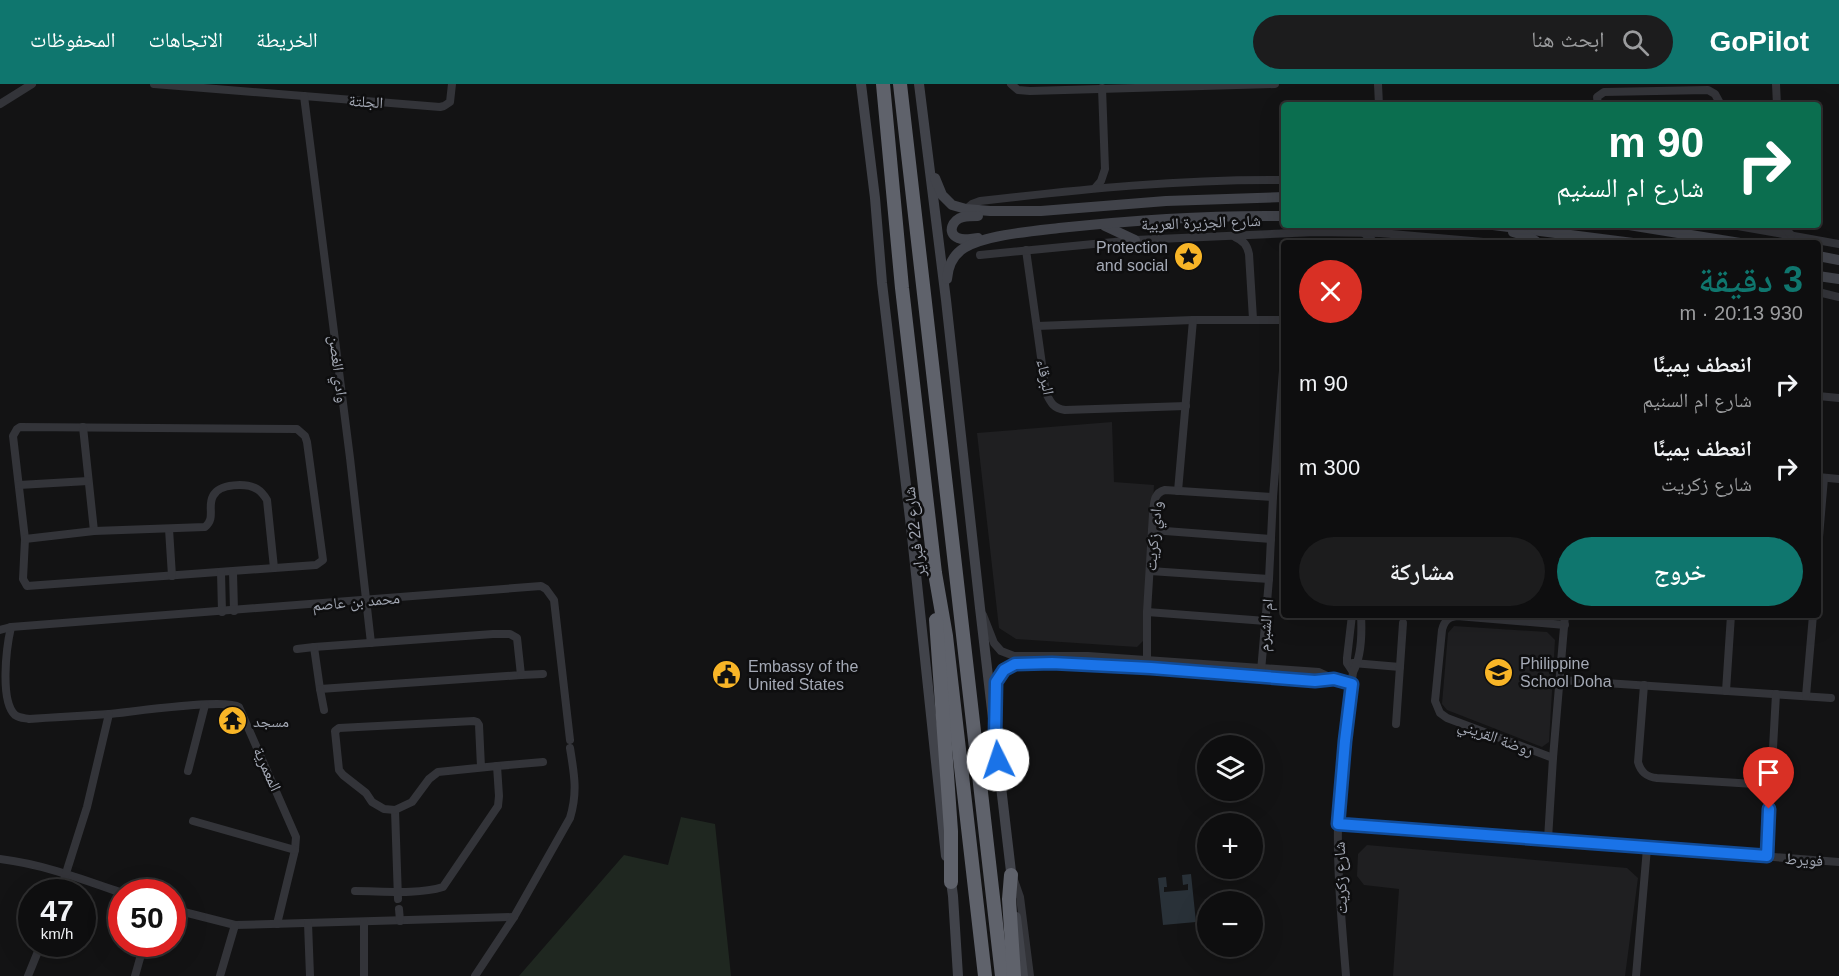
<!DOCTYPE html>
<html lang="ar">
<head>
<meta charset="utf-8">
<style>
  :root { --surface:#0e0e0f; --page:#1c1c1d; --text:#f1f3f6; --muted:#9b9c9e; --line:#2e2e2f; --accent:#0f766e }
  body { margin:0; font-family:Helvetica,"Noto Naskh Arabic",sans-serif; background:var(--page); color:var(--text); direction:rtl; height:100vh; display:flex; flex-direction:column; font-size:22px; white-space:nowrap }
  * { box-sizing:border-box; margin:0 }
  p { font-size:20px; color:var(--muted) }
  .icon { flex:none; width:33px; height:33px; fill:none; stroke:currentColor; stroke-width:2; stroke-linecap:round; stroke-linejoin:round }
  .map { position:relative; flex:1; overflow:hidden; direction:ltr }
  .side { position:absolute; left:1281px; top:156px; width:540px; height:378px; display:flex; flex-direction:column; background:var(--surface); border-radius:6px; box-shadow:0 6px 24px #0002,0 0 0 2px var(--line); direction:rtl }
  .side>* { flex:none }
  .hud { position:absolute; left:1281px; top:18px; width:540px; height:126px; border-radius:6px; box-shadow:0 6px 24px #0002,0 0 0 2px var(--line); direction:rtl; background:#0b6e4f; color:#fff; overflow:hidden }
  .tools { position:absolute; left:1197px; top:651px; display:grid; gap:12px }
  .tools a { display:grid; place-items:center; width:66px; height:66px; border-radius:50%; background:var(--surface); box-shadow:0 6px 24px #0002,0 0 0 2px var(--line); font-size:30px }
  .speed { position:absolute; left:18px; top:795px; display:flex; gap:12px; font-size:30px; font-weight:700; text-align:center }
  .speed>* { display:grid; place-content:center; width:78px; height:78px; border-radius:50%; background:var(--surface); box-shadow:0 6px 24px #0002,0 0 0 2px var(--line); line-height:1 }
  .speed small { font-size:15px; font-weight:400 }
  .speed .limit { border:9px solid #d22; background:#fff; color:#111 }
  .pin { position:absolute; display:grid; place-items:center; width:51px; height:51px; color:#fff; margin:-62px -26px; border-radius:50% 50% 50% 0; rotate:-45deg; box-shadow:0 0 6px #0007 }
  .pin .icon { rotate:45deg }
  .me { position:absolute; width:66px; margin:-33px; rotate:356deg; stroke-linejoin:round; filter:drop-shadow(0 0 4px #0008) }
  .turn { display:flex; align-items:center; gap:21px; height:126px; padding:0 18px; font-size:27px }
  .turn .icon { width:78px; height:78px; stroke-width:2.5 }
  .turn b { display:block; font-size:42px; line-height:51px }
  .round { display:grid; place-items:center; flex:none; width:63px; height:63px; border-radius:32px; background:var(--page) }
  .summary { display:flex; align-items:center; justify-content:space-between; height:102px; padding:0 18px }
  h1 { font-size:36px; font-weight:600; line-height:45px; color:var(--accent) }
  .button { display:flex; gap:12px; margin-top:auto; padding:12px 18px }
  .button a { flex:1; height:69px; border-radius:36px; background:var(--accent); color:#fff; font-size:24px; font-weight:600; line-height:69px; text-align:center }
  .button a+a { background:var(--page); color:var(--text) }
  ul { padding:0; list-style:none }
  li { display:flex; align-items:center; gap:18px; height:84px; padding:0 18px }
  li div { flex:1 }
  li b { display:block; font-size:22px }
  li em { font-style:normal }
  header { display:flex; align-items:center; gap:36px; box-sizing:border-box; height:84px; padding:0 30px; background:var(--accent); color:#fff }
  header strong { font-size:28px }
  nav { display:flex; gap:33px; margin-inline-start:auto; font-size:21px }
  .search { width:420px; height:54px; background:var(--page); display:flex; align-items:center; gap:15px; box-sizing:border-box; padding:0 21px; border-radius:33px; color:var(--muted); font-size:22px }
  .map>svg:first-child { display:block }
</style>
</head>
<body>
<header>
<strong>GoPilot</strong>
<div class="search"><svg class="icon" aria-label="search" viewBox="0 0 24 24"><circle cx="10" cy="10" r="6"/><path d="M15 15l6 6"/></svg>ابحث هنا</div>
<nav><a>الخريطة</a><a>الاتجاهات</a><a>المحفوظات</a></nav>
</header>
<div class="map">
<svg width="1839" height="892" viewBox="0 0 1839 892">
  <rect width="100%" height="100%" fill="#131314"/>
  <g fill="#1f1f21">
    <path d="M1112,338L1114,398L1154,401L1145,555L1137,563L1016,555L999,544L977,349Z"/>
    <path d="M1454,542L1547,548L1555,556L1549,658L1542,663L1447,626L1442,620L1448,549Z"/>
    <path d="M1367,761L1627,784L1638,794L1625,892H1393L1399,805L1364,801L1357,792L1358,770Z"/>
  </g>
  <path fill="#1f2720" d="M681,733L715,740L731,892H519L624,771L668,781Z"/>
  <path fill="#293138" d="M1191,790L1196,838L1163,841L1158,794L1166,793L1167,803H1164V808L1188,806V800L1183,801L1182,791Z"/>
  <g fill="none" stroke-linecap="round" stroke-linejoin="round">
    <g stroke="#333439" stroke-width="8">
      <path d="M154,0L440,23L444,22L450,18L452,0"/>
      <path d="M1011,0L1018,6L1030,7L1275,0"/>
      <path d="M1378,0L1379,21"/>
      <path d="M1776,0L1777,21"/>
      <path d="M304,12L350,374L371,559"/>
      <path d="M0,20L32,0"/>
      <path d="M1598,21L1597,13L1604,8L1708,6L1715,10L1721,21"/>
      <path d="M1095,104L1101,97L1105,85L1102,4"/>
      <path d="M966,125L972,120L980,117C1083,105 1181,95 1284,96"/>
      <path d="M1732,141L1839,160"/>
      <path d="M1783,141L1791,151"/>
      <path d="M1364,149L1375,159"/>
      <path d="M1235,153C1244,157 1247,161 1249,170L1253,235"/>
      <path d="M1026,166L1046,309C1051,319 1053,324 1065,326L1186,322"/>
      <path d="M980,171L1135,156L1315,148L1380,149L1495,159"/>
      <path d="M1818,208L1839,213"/>
      <path d="M1037,242L1193,236H1284"/>
      <path d="M1818,312L1839,314"/>
      <path d="M20,343L297,345L305,352L307,358L323,476L316,481L27,502L23,495L25,455L13,352L17,345Z"/>
      <path d="M83,343L94,447"/>
      <path d="M1818,393L1839,395"/>
      <path d="M19,401L88,397"/>
      <path d="M1178,407L1193,236"/>
      <path d="M169,445L172,492"/>
      <path d="M1152,446L1271,455"/>
      <path d="M25,455L94,447L205,443C216,434 207,423 213,412C219,399 247,399 257,405C262,408 264,411 267,416L274,484"/>
      <path d="M1818,465L1824,394"/>
      <path d="M1150,487L1269,495"/>
      <path d="M221,488L222,528"/>
      <path d="M233,488L234,527"/>
      <path d="M1147,528L1266,537"/>
      <path d="M983,531L994,559L1001,567L1014,572H1088L1319,588L1334,595L1351,600"/>
      <path d="M1352,531L1347,574V579L1353,588"/>
      <path d="M11,543C6,565 0,617 15,631C19,634 24,634 29,635C56,633 82,632 109,630C131,628 225,614 239,623L296,753L295,766L277,840"/>
      <path d="M0,546L11,543L541,502L546,505L554,516L570,656"/>
      <path d="M493,550H510L517,554L521,591L320,605L314,563Z"/>
      <path d="M297,565L314,563"/>
      <path d="M1147,576V528L1153,430C1154,420 1153,409 1165,406L1273,413"/>
      <path d="M1353,579L1400,583"/>
      <path d="M1261,587L1269,495L1273,413L1284,274"/>
      <path d="M521,591L543,590"/>
      <path d="M1560,596L1831,614"/>
      <path d="M1644,601L1638,678C1641,689 1647,693 1657,694L1771,701"/>
      <path d="M320,605L324,626"/>
      <path d="M1726,607L1731,531"/>
      <path d="M1806,612L1813,531"/>
      <path d="M996,625C996,610 993,592 1008,583C1026,573 1100,581 1122,582C1187,586 1251,591 1315,597L1334,595"/>
      <path d="M1396,640L1403,539"/>
      <path d="M1553,674L1447,634L1440,629L1435,617L1442,546C1444,537 1448,533 1457,532L1565,541"/>
      <path d="M497,682L543,678"/>
      <path d="M188,687L205,621"/>
      <path d="M395,726L398,815"/>
      <path d="M193,737L295,766"/>
      <path d="M1338,740L1839,778"/>
      <path d="M1548,755L1553,674L1565,531"/>
      <path d="M1767,772L1776,610"/>
      <path d="M0,775C42,780 82,795 122,809"/>
      <path d="M1013,793L1020,813L1030,892"/>
      <path d="M355,807C382,807 417,811 443,803L498,722L499,712L497,682L438,688L429,695L412,718L395,726L384,725L372,718L366,709L343,691L339,686L335,647L339,644L474,637L477,638L479,641L481,683"/>
      <path d="M60,808L87,723L109,630"/>
      <path d="M172,825L235,841L514,833"/>
      <path d="M399,825L400,837"/>
      <path d="M364,838V892"/>
      <path d="M308,839L310,892"/>
      <path d="M28,892L41,860"/>
      <path d="M135,892L144,860"/>
      <path d="M220,892L235,841"/>
      <path d="M475,892L514,833L570,734C578,708 574,689 570,664"/>
      <path d="M1346,892C1342,841 1337,791 1338,740C1340,689 1347,638 1353,588C1362,572 1362,549 1361,531"/>
      <path d="M1636,892L1647,764"/>
    </g>
    <g stroke="#41434a" stroke-width="10">
      <path d="M861,0L875,114L882,199L911,443L946,772"/>
      <path d="M919,0L946,216L980,524L1012,796"/>
      <path d="M935,94L942,111L952,121L966,125L990,127H1041L1166,117L1284,113"/>
      <path d="M978,132C973,132 968,132 963,133C953,135 946,149 958,154C964,157 973,154 978,154"/>
      <path d="M1493,141L1633,159"/>
      <path d="M1629,141L1740,159"/>
      <path d="M1105,142L1135,156"/>
      <path d="M1513,148L1530,153L1538,159"/>
      <path d="M1818,172L1839,176"/>
      <path d="M1818,192L1839,195"/>
      <path d="M947,195C948,182 953,171 964,164C986,151 1033,147 1059,144C1133,136 1209,131 1284,132"/>
      <path d="M950,790L953,812L958,892"/>
      <path d="M1016,833L1023,892"/>
    </g>
    <g stroke="#5f626b" stroke-width="14">
      <path d="M883,0L902,204L919,351L935,489L946,552L985,892"/>
      <path d="M900,0L1002,892"/>
      <path d="M936,536L951,747V798"/>
      <path d="M1011,791L1009,815L1014,892"/>
    </g>
  </g>
  <g fill="none" stroke-linecap="round" stroke-linejoin="round">
    <defs>
      <path id="route" d="M998,676L995,653L996,598L1004,586L1015,580L1052,579L1151,584L1315,597L1334,595L1352,600L1345,657L1338,740L1767,772L1769,725"/>
    </defs>
    <use href="#route" stroke="#114b97" stroke-width="15"/>
    <use href="#route" stroke="#1a73e8" stroke-width="10"/>
  </g>
  <defs>
    <symbol id="sight-disc" viewBox="-11 -11 22 22"><circle r="9.5" fill="#f8b527" stroke="#0e0e0f"/><path d="M0-6L1.8-2.2L6-1.7L2.9 1.2L3.7 5.4L0 3.3L-3.7 5.4L-2.9 1.2L-6-1.7L-1.8-2.2Z" fill="#111"/></symbol>
    <symbol id="school-disc" viewBox="-11 -11 22 22"><circle r="9.5" fill="#f8b527" stroke="#0e0e0f"/><path d="M0-5L7-2L0 1L-7-2ZM-4 1L0 2.5L4 1V4Q0 6-4 4Z" fill="#111"/></symbol>
    <symbol id="civic-disc" viewBox="-11 -11 22 22"><circle r="9.5" fill="#f8b527" stroke="#0e0e0f"/><path d="M-.6-6.5H3V-4.5H.6V-3L4-1V1h2V6H-6V1h2V-1L-.6-3ZM-1.2 2.5V6h2.4V2.5Z" fill="#111"/></symbol>
    <symbol id="temple-disc" viewBox="-11 -11 22 22"><circle r="9.5" fill="#f8b527" stroke="#0e0e0f"/><path d="M0-6L5-2H3V0L6.5 2.5H4V6H1.5V3h-3V6H-4V2.5H-6.5L-3 0V-2H-5Z" fill="#111"/></symbol>
  </defs>
  <g fill-rule="evenodd">
    <use href="#sight-disc" x="1172" y="156" width="33" height="33"/>
    <use href="#school-disc" x="1482" y="572" width="33" height="33"/>
    <use href="#civic-disc" x="710" y="574" width="33" height="33"/>
    <use href="#temple-disc" x="216" y="620" width="33" height="33"/>
  </g>
  <g text-anchor="middle" stroke-width="5" stroke-linejoin="round" paint-order="stroke">
    <g font-size="16" fill="#a4a9b5" stroke="#0e0e0f">
      <text transform="translate(366 17) rotate(4)" y="6">الجلتة</text>
      <text transform="translate(1201 138) rotate(-2)" y="6">شارع الجزيرة العربية</text>
      <text transform="translate(339 285) rotate(83)" y="6">وادي الغصن</text>
      <text transform="translate(1046 293) rotate(79)" y="6">البرقاء</text>
      <text transform="translate(914 448) rotate(-97)" y="6">شارع 22 فبراير</text>
      <text transform="translate(1153 452) rotate(-85)" y="6">وادي زكريت</text>
      <text transform="translate(356 517) rotate(-5)" y="6">محمد بن عاصم</text>
      <text transform="translate(1265 541) rotate(-85)" y="6">ام الشبرم</text>
      <text transform="translate(1496 653) rotate(20)" y="6">روضة القريني</text>
      <text transform="translate(268 685) rotate(66)" y="6">المعمرية</text>
      <text transform="translate(1804 775) rotate(4)" y="6">فويرط</text>
      <text transform="translate(1340 794) rotate(-92)" y="6">شارع زكريت</text>
    </g>
    <g font-size="16" fill="#a4a9b5" stroke="#0e0e0f" text-anchor="start">
      <text x="1168" y="169" text-anchor="end">Protection<tspan x="1168" dy="18">and social</tspan></text>
      <text x="1520" y="585">Philippine<tspan x="1520" dy="18">School Doha</tspan></text>
      <text x="748" y="588">Embassy of the<tspan x="748" dy="18">United States</tspan></text>
      <text x="253" y="643">مسجد</text>
    </g>
  </g>
</svg>
<div class="tools">
<a><svg class="icon" aria-label="layers" viewBox="0 0 24 24"><path d="M12 4l9 5-9 5-9-5zM3 14l9 5 9-5"/></svg></a>
<a>+</a>
<a>−</a>
</div>
<div class="speed"><div>47<small>km/h</small></div><div class="limit">50</div></div>
<div class="pin" style="left:1769px;top:725px;background:#d93025"><svg class="icon" aria-label="arrive" viewBox="0 0 24 24"><path d="M6 21V4h12l-3 4 3 4H6"/></svg></div>
<svg class="me" style="left:998px;top:676px" viewBox="-20 -20 40 40"><circle r="19" fill="#fff"/><path d="M0-13L10 11 0 6-10 11z" fill="#1a73e8"/></svg>
<div class="hud">
<div class="turn"><svg class="icon" aria-label="right" viewBox="0 0 24 24"><path d="M7 20v-9h11M14 6l5 5-5 5"/></svg><div><b>90 m</b>شارع ام السنيم</div></div>
</div>
<section class="side">
<div class="summary"><div><h1>3 دقيقة</h1><p>930 m · 20:13</p></div><a class="round" style="background:#d93025;color:#fff"><svg class="icon" aria-label="close" viewBox="0 0 24 24"><path d="M6 6l12 12M18 6L6 18"/></svg></a></div>
<ul>
<li><svg class="icon" aria-label="right" viewBox="0 0 24 24"><path d="M7 20v-9h11M14 6l5 5-5 5"/></svg><div><b>انعطف يمينًا</b><p>شارع ام السنيم</p></div><em>90 m</em></li>
<li><svg class="icon" aria-label="right" viewBox="0 0 24 24"><path d="M7 20v-9h11M14 6l5 5-5 5"/></svg><div><b>انعطف يمينًا</b><p>شارع زكريت</p></div><em>300 m</em></li>
</ul>
<div class="button"><a>خروج</a><a>مشاركة</a></div>
</section>
</div>
</body>
</html>
